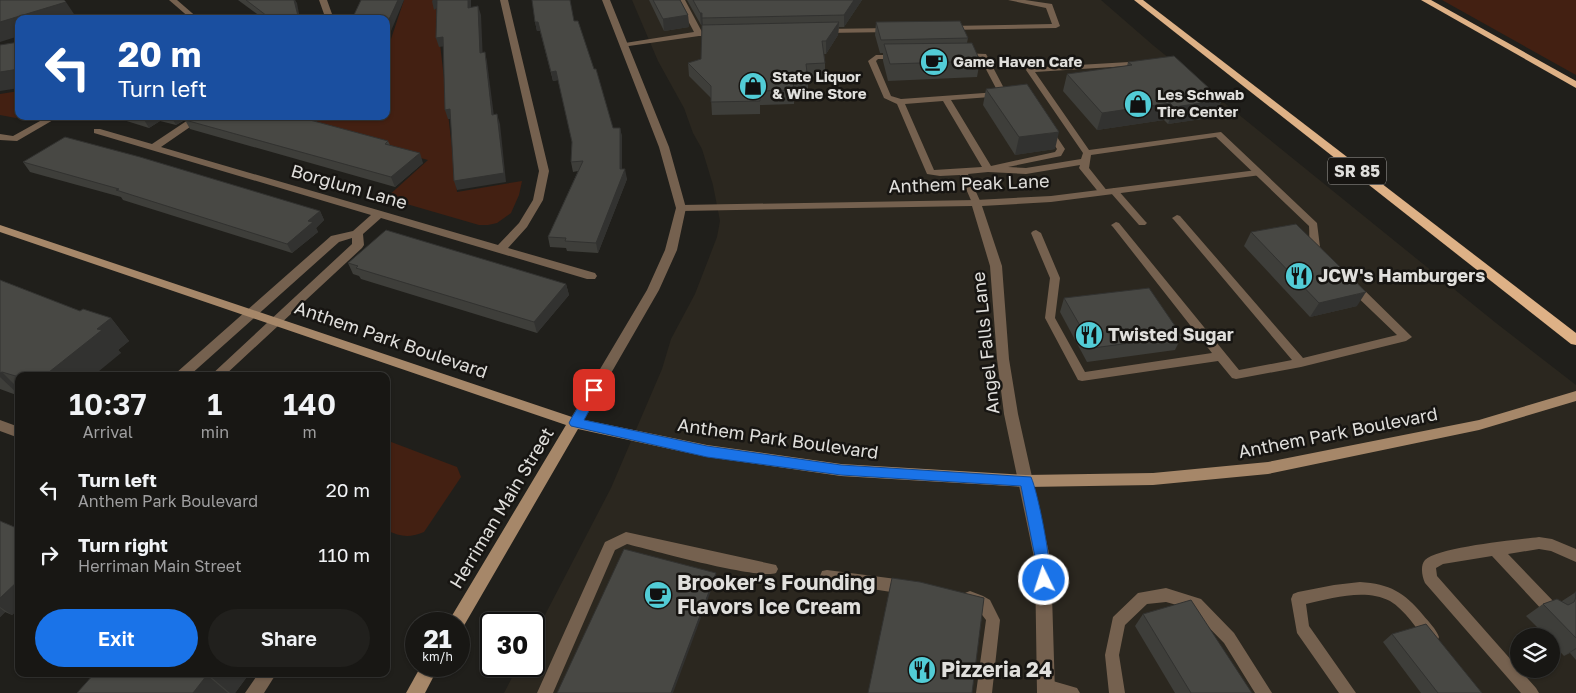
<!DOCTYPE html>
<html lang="en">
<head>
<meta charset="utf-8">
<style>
  :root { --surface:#181714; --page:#21201d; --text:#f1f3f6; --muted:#9f9fa0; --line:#363634; --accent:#1a73e8 }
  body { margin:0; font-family:"Golos Text",sans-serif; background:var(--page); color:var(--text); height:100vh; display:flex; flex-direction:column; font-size:19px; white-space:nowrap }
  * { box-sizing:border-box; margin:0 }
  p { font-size:16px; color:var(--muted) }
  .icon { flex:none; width:28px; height:28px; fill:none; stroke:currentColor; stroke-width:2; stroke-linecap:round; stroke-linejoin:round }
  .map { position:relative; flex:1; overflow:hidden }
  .drawer { position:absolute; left:15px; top:372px; width:375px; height:305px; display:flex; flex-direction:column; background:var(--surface); border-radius:10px; box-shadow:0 1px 4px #0004,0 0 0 1px var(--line) }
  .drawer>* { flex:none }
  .banner { position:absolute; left:15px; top:15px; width:375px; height:105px; border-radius:10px; box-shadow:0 1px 4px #0004,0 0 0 1px var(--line); background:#1a4fa0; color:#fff; overflow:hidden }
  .buttons { position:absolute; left:1510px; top:628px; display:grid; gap:10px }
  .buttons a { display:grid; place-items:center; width:50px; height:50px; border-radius:50%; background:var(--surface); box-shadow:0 1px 4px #0004,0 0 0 1px var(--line); font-size:25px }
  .speed { position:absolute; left:405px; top:612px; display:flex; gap:10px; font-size:25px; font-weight:700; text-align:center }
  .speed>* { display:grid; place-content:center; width:65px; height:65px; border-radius:50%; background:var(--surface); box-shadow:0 1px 4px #0004,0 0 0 1px var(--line); line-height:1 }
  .speed small { font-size:12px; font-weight:400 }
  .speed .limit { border:2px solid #111; border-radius:8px; background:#fff; color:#111 }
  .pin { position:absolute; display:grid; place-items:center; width:42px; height:42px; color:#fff; margin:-21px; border-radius:10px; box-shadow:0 2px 8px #0006 }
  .me { position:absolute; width:55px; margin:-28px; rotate:356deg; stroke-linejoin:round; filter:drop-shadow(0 0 4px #0008) }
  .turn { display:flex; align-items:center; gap:18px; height:105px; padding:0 20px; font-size:22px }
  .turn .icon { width:65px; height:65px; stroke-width:2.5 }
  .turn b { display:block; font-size:35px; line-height:42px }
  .eta { display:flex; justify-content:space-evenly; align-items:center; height:85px; text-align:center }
  .eta b { font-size:30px; font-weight:600; line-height:35px }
  .primary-button { display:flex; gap:10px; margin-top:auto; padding:10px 20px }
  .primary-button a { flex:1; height:58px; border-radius:30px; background:var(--accent); color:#fff; font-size:20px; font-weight:600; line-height:58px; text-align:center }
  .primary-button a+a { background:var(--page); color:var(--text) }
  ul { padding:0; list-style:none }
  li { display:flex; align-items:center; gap:15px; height:65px; padding:0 20px }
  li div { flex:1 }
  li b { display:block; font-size:19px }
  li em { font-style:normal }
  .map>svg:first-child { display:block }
</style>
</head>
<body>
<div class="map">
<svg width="1576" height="693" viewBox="0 0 1576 693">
  <rect width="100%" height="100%" fill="#201f1b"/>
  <path fill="#2b271f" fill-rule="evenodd" d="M632,0H1101L1154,46L1496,323L1576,385V693H504L518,666H534V636L611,488L662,369L671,339L695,294L717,237L720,221L713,185L702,149L693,133L684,108L658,61ZM1519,636H1551V669H1519Z"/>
  <g fill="#432012">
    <path d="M404,0H435L457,192L522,181L519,195L511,213L497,223L488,225H479L386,198L428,160L265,116H386V45L390,42Z"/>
    <path d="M1442,0H1576V75Z"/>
    <path d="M19,91V116L16,118L0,115V94Z"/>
    <path d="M386,440L457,467L461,477L424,532C409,538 401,537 386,530Z"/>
  </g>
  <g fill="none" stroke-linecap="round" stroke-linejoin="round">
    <g fill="#75614f" fill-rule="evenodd">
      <path d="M169,0H177L199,19H191Z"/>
      <path d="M677,0H685L702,32H719V36H699L622,47V43H625L694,32Z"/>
      <path d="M1008,0H1025L1052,4L1060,26L1056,28L949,30L945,28L949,26L1052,24L1046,8Z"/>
      <path d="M891,28H894V32L824,33L820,31L824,29Z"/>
      <path d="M959,53L986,54L1007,94L1003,96L951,100L991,166L1055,152L1057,149L1044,130L1048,127L1051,128L1065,149L1061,156L1008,167L1026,168L1081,159L1083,153L1026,70L1027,68L1146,61V65H1143L1035,72L1089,150L1221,132L1317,223L1320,247L1325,254L1320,257C1307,252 1310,238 1309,226L1216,137L1091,155L1089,168L1108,192L1103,195L1100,194L1079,168L1080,165L1026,174L988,172L968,174L981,203L979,205H973L960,175L940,176L927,174L897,104L884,98L868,61L876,55H899V59H878L876,61L891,96L901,99L998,92L980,58L962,57H959ZM943,101L982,167L934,170L905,104Z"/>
      <path d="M49,116H60L17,141L0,140V134L13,136Z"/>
      <path d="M1114,188L1117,189L1145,221L1147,223L1145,225H1139L1111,193L1109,191Z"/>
      <path d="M1177,215L1180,216L1303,358L1397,335L1349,289L1348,286L1349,283H1357L1412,337L1406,341L1301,367L1236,379L1232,378L1218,361L1082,381L1078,380L1045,318L1050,278L1031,233L1033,231L1036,230L1041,233L1060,278L1055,318L1085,372L1212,353L1113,227L1111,225L1116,222L1119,223L1239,370L1292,360L1174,220L1172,218Z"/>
      <path d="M626,532L776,565L778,569L776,573C759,580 651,550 627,544L615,550L553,693H537L605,542Z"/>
      <path d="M1539,537L1552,539L1576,549V562L1551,551L1539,549L1508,554L1555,603L1557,608L1555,613L1550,615L1545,613L1492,556L1443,564L1436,568L1437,576L1536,688L1539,693H1521L1425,583C1422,577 1420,565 1425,560C1438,547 1517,540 1539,537Z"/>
      <path d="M827,570L904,580L909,582L911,587L909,592L904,594L827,582L822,581L820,576L822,571Z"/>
      <path d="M1360,582C1390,584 1404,592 1423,615C1429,622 1436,629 1439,637L1437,642L1432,644L1427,642C1417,629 1405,610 1390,601C1366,588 1331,598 1306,604L1309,626L1356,693H1339L1297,633L1291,599L1293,594L1298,592L1334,585Z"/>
      <path d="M1166,588L1201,599L1234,633L1272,693H1255L1224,643L1191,609L1166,602L1147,604L1125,625L1119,655L1125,693H1109L1105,655L1113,617L1138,593Z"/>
      <path d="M970,591L983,596L990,600L1000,620L992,693H976L986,620L976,607L965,603L963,598L965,593Z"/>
      <path d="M1046,679L1077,688L1080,693H1042L1038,687L1041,682Z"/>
    </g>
    <g fill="#75614f" fill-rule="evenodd">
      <path d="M319,0H327L332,14L331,19H323L324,14Z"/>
      <path d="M500,0H508L549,171L543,200L527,227L508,248L595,273L597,276L595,279H587L381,218L363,234L364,245L362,248L224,376H210L352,244V238L339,242L189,376H175L176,373L331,236L353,231L371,215L94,133V129H100L152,144L194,116H206L161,147L498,245L519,223L533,200L539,171Z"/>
      <path d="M1257,170L1262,173L1261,175L1051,202L982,206L1002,266L1009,359L1018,414L1051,562L1055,693H1037L1035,562L1004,414L997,359L990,266L972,206L681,211L676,208L681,205L976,200L1051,196Z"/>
      <path d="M0,420L19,427V438L0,431Z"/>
      <path d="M258,674H276L264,693H245Z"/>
    </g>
    <path fill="#75614f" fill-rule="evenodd" d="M602,0H610L669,147L686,208L677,250L659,290L580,427L575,428L570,427L568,423L647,290L665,250L676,208L659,147Z"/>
    <g fill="#a68769" fill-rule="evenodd">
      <path d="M0,225L575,418L707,445L841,464L1026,475L1153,473L1268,462L1479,420L1576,391V401L1479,430L1268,474L1153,485L1026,487L841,476L707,457L578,429L462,629L459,631V624H448L450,619L566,425L0,232Z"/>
      <path d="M421,666H439L425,693H406Z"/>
    </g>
    <g fill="#deb186" fill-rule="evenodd">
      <path d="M1134,0H1143L1576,333V345L1571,344Z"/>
      <path d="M1421,0H1431L1576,81V88Z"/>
    </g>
  </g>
  <g fill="#3e3e3a">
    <path d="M238,0H295L300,19H264Z"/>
    <path d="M649,0H680L688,15L689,27L664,31Z"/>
    <path d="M687,0H862L844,27H839L838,35L826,54H824L825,63V76L808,77V94L794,95V104L760,105V114L712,115L711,98L689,76L688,63L701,59L702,25H701Z"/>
    <path d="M574,21L613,128H620L622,137V169L627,179L598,253L567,251L566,248L550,247L548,237L578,171L573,172L571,162L572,142L558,80L553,81L540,31H537L535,22Z"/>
    <path d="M876,22L968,38L967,43L980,61L977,77L888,81L883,61V53H880L875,35Z"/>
    <path d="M1128,62L1215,117L1168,124L1164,120L1097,130L1063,91L1067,74L1127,66Z"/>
    <path d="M986,89L1055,149L1015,155L983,105Z"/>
    <path d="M116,116H295L388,141L390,145L423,163L395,187L190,129L185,120L176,125L160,121L149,128L117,118Z"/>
    <path d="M23,162L320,211L324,220L316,228L318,232L292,253L123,200L121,197L30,172Z"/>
    <path d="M1251,232L1357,306L1310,317L1244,246Z"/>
    <path d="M348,263L566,284L569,295L537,333L361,279L359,276L353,274Z"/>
    <path d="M0,280L80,311L111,318L129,341L118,350L121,353L19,376V396L0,389Z"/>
    <path d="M1064,298L1182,336L1175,350L1087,362L1060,312Z"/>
    <path d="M0,521L19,529V608L12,615L5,612L0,617Z"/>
    <path d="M1576,592V660L1570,653L1564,656L1551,642V636H1546L1526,616L1543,604L1562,601Z"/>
    <path d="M1143,614L1252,693H1175L1135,626Z"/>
    <path d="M1392,634L1482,693H1421L1383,642Z"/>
    <path d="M94,674H249L235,693H77Z"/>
  </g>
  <g fill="#323230">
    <path d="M294,0H295L297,3L300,19H294Z"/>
    <path d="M398,0H404L386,43V26Z"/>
    <path d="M433,0H438L440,6L434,10L432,1Z"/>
    <path d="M468,0H471V16L468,8Z"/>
    <path d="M854,0H862L844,27V15Z"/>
    <path d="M66,2L76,17L72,19H19V36L0,42V22Z"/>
    <path d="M478,6L481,15L483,62L480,53Z"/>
    <path d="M700,13H702L703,25H701Z"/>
    <path d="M688,15L689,27L664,31L663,19Z"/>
    <path d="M535,22H538L540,31H537Z"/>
    <path d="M839,22L838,35L826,54V41Z"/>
    <path d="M443,37L446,46L439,47L436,38Z"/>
    <path d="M485,52L487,62L495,124L492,115Z"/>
    <path d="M19,69V88L0,91V72Z"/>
    <path d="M556,71L558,80L553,81L551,72Z"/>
    <path d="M1222,100L1215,117L1168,124L1174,107Z"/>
    <path d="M1170,103L1164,120L1097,130L1102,113Z"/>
    <path d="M450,109L453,119H448L445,110Z"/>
    <path d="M497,114L500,124L506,182L457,190L454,181Z"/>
    <path d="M146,116H157L160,121L149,128L143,118Z"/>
    <path d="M171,116H190L176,125Z"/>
    <path d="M620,128L622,137V178L625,169L627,179L598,253L596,243L620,169Z"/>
    <path d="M1059,132L1055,149L1015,155L1019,137Z"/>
    <path d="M420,153L423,163L395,187L391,177Z"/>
    <path d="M320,211L324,220L316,228L318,232L292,253L287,244L308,221Z"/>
    <path d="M566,284L569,295L537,333L534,322Z"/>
    <path d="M1366,292L1357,306L1310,317L1319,303Z"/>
    <path d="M111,318L129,341L118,350L121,353L93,376H44L97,329Z"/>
    <path d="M2,372L19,389V395L0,377V373Z"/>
    <path d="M716,573V577L673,693H671Z"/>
    <path d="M19,580V608L12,615L0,607V598Z"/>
    <path d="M0,608L5,612L0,617Z"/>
    <path d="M1576,648V649L1564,656Z"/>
    <path d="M214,674H249L235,693H230L211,677Z"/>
    <path d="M207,675L228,693H193Z"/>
  </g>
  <g fill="#484844" stroke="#323230">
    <path d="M0,0H64L66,2L0,22Z"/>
    <path d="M246,0H294L298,16L294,19H271Z"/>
    <path d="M361,0H398L386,26V19H352Z"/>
    <path d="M437,0H468V8L478,6L480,53L485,52L492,115L497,114L504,173L454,181L450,109L445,110L443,37L436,38Z"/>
    <path d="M532,0H570L574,21H578L594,69H596L613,128H620V169H625L596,243L565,241L566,238L548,237L583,161L571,162L572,142L556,71L551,72L538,22H535Z"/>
    <path d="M653,0H680L688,15L663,19Z"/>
    <path d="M693,0H854L844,15L702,18V13H700Z"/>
    <path d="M960,21L968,38L881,40L876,22Z"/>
    <path d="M839,22L826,41H822L825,63L806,64L808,81L793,82L794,90L760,91V101L711,102V86L688,63L701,59L702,25Z"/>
    <path d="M19,42V69L0,72V45Z"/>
    <path d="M972,43L980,61L890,64L884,44Z"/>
    <path d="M1174,56L1222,100L1174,107L1170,103L1102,113L1067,74L1132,65L1128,62Z"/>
    <path d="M1027,84L1059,132L1019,137L986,89Z"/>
    <path d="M137,116H146L143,118Z"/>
    <path d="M190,116H295L388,141L385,144L420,153L391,177L185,120Z"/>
    <path d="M65,137L140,157L320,211L308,221L313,222L287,244L116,190L119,189L23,162Z"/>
    <path d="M1296,224L1366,292L1319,303L1251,232Z"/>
    <path d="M386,230L566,284L534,322L356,268L358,266L348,263Z"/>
    <path d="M0,280L80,311L83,309L111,318L97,329L102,330L44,376H19V377L2,372L0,373Z"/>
    <path d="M1149,288L1182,336L1093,348L1064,298Z"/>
    <path d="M0,521L19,529V580L0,598Z"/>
    <path d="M624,549L716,573L671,693H557Z"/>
    <path d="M892,578L920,582L984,598L972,693H868Z"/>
    <path d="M1575,592H1576V638L1543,604L1557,599L1568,605L1574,602L1576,597Z"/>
    <path d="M1191,600L1252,693H1191L1143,614Z"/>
    <path d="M1426,624L1482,693H1438L1392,634Z"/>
    <path d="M94,674H214L211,677L207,675L193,693H77Z"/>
  </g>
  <path fill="#1a73e8" stroke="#114b97" d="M594,386L600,390L584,420L707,446L841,465L1031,477C1038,492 1054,572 1049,585L1044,587L1039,585L1037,580L1036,562L1021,486L841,475L707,457L571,426L569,423L571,419L590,387Z"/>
  <defs>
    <symbol id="cafe-disc" viewBox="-11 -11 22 22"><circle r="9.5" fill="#52ccd6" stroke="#171512"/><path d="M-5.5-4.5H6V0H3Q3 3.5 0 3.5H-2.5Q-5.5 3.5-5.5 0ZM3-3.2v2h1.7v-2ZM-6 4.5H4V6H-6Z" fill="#111"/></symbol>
    <symbol id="shop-disc" viewBox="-11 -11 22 22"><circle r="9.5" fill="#52ccd6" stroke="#171512"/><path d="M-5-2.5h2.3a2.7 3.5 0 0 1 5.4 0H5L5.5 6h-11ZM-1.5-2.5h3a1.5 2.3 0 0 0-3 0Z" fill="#111"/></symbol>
    <symbol id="restaurant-disc" viewBox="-11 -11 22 22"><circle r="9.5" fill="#52ccd6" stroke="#171512"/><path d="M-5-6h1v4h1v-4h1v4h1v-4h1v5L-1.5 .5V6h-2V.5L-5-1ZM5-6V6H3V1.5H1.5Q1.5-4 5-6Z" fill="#111"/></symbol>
  </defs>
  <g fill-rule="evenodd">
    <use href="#cafe-disc" x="918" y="46" width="32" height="32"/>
    <use href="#shop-disc" x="737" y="70" width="32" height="32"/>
    <use href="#shop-disc" x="1122" y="88" width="32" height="32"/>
    <use href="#restaurant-disc" x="1283" y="260" width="32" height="32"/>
    <use href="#restaurant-disc" x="1073" y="319" width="32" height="32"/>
    <use href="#cafe-disc" x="642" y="579" width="32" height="32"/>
    <use href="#restaurant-disc" x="906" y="654" width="32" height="32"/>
  </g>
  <g text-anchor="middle" stroke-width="5" stroke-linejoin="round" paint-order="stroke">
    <g font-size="15" font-weight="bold" fill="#e0dfdc" stroke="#171512" text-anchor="start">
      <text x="953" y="67">Game Haven Cafe</text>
      <text x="772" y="82">State Liquor<tspan x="772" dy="17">&amp; Wine Store</tspan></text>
      <text x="1157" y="100">Les Schwab<tspan x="1157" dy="17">Tire Center</tspan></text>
    </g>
    <rect fill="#171512" stroke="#a4a29f" stroke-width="1" x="1328" y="157.5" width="58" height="27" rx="4"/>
    <g font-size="16" font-weight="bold" fill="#e0dfdc">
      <text x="1357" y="177">SR 85</text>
    </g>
    <g font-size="18" fill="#e0dfdc" stroke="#171512">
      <text transform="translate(969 184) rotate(-2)" y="6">Anthem Peak Lane</text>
      <text transform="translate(349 187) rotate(16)" y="6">Borglum Lane</text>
      <text transform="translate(391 340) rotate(19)" y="6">Anthem Park Boulevard</text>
      <text transform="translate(986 343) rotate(-96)" y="6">Angel Falls Lane</text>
      <text transform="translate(1338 433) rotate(-11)" y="6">Anthem Park Boulevard</text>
      <text transform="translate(778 439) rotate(8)" y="6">Anthem Park Boulevard</text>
      <text transform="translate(502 508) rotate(-59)" y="6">Herriman Main Street</text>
    </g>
    <g font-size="18" font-weight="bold" fill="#e0dfdc" stroke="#171512" text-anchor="start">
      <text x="1318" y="282">JCW's Hamburgers</text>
      <text x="1108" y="341">Twisted Sugar</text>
    </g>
    <g font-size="21" font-weight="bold" fill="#e0dfdc" stroke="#171512" text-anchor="start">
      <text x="677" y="590">Brooker’s Founding<tspan x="677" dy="24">Flavors Ice Cream</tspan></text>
      <text x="941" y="677">Pizzeria 24</text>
    </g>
  </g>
</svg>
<div class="buttons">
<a><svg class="icon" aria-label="layers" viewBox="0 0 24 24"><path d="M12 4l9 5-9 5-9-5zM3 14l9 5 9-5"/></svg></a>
</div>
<div class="speed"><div>21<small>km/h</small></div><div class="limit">30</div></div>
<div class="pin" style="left:594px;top:390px;background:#d93025"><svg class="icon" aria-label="arrive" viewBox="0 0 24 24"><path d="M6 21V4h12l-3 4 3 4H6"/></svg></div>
<svg class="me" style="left:1044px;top:580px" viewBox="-20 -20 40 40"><circle r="17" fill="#1a73e8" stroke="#fff" stroke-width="3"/><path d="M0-11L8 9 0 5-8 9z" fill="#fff"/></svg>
<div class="banner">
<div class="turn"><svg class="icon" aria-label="left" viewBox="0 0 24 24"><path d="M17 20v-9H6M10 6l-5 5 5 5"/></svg><div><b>20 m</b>Turn left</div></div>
</div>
<section class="drawer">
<div class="eta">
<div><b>10:37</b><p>Arrival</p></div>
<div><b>1</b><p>min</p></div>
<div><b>140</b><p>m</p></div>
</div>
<ul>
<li><svg class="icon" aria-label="left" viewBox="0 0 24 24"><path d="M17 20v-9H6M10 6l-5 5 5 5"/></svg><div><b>Turn left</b><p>Anthem Park Boulevard</p></div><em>20 m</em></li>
<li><svg class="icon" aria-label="right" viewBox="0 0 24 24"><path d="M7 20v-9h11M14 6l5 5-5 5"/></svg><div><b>Turn right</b><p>Herriman Main Street</p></div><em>110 m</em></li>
</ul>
<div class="primary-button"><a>Exit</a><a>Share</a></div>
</section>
</div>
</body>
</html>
